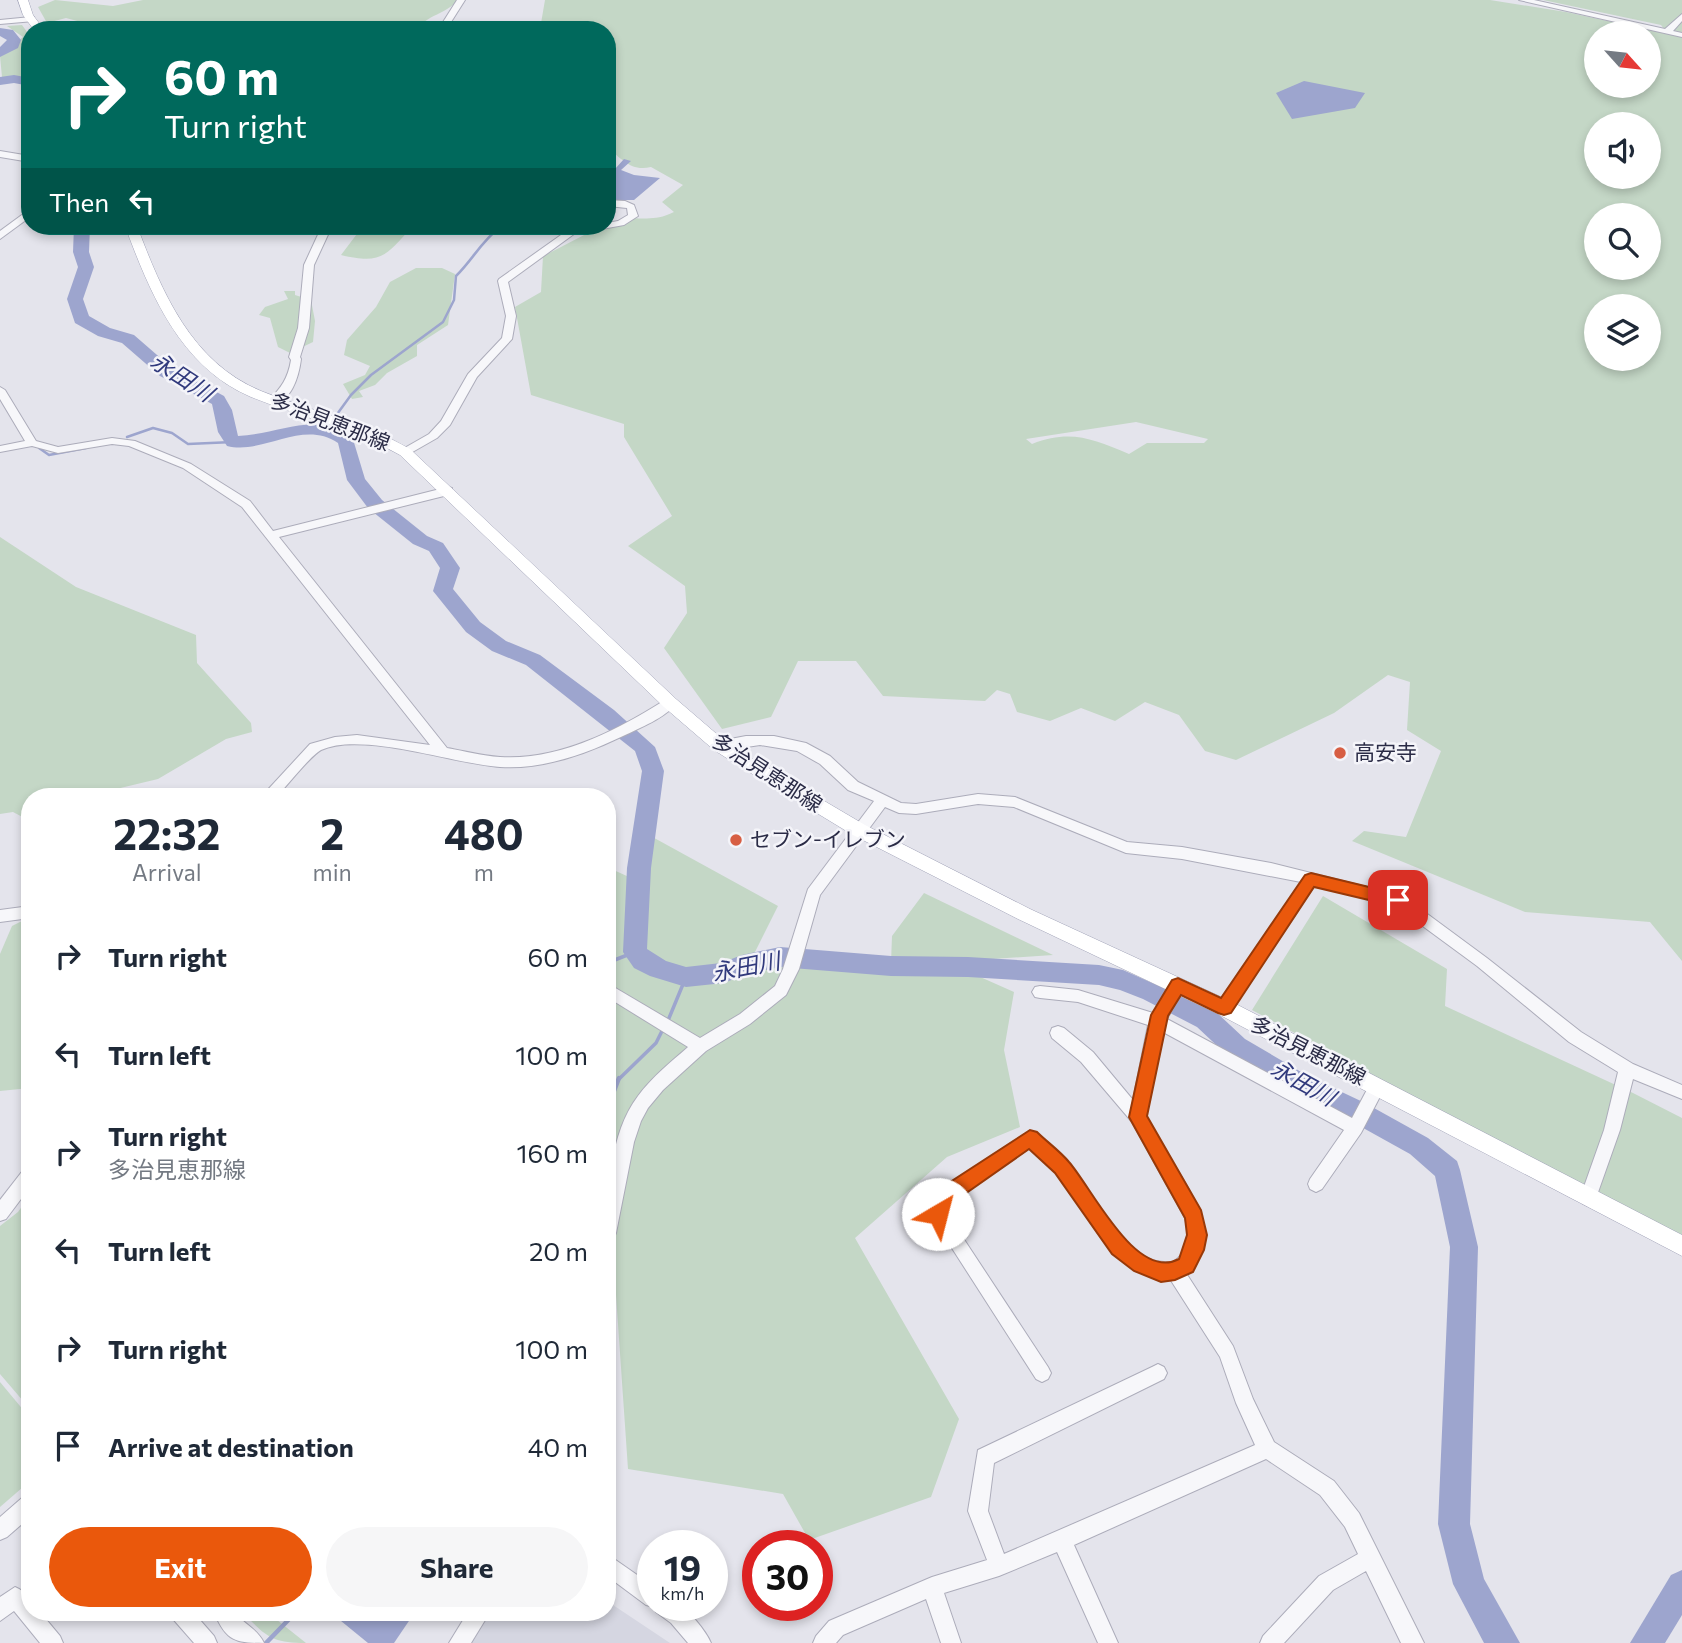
<!DOCTYPE html>
<html lang="en">
<head>
<meta charset="utf-8">
<style>
  :root { --surface:#fff; --page:#f6f6f7; --text:#1f2937; --muted:#747a83; --accent:#ea580c }
  body { margin:0; font-family:Commissioner,"Noto Sans JP",sans-serif; background:var(--page); color:var(--text); height:100vh; display:flex; flex-direction:column; font-size:26px; white-space:nowrap }
  * { box-sizing:border-box; margin:0 }
  p { font-size:23px; color:var(--muted) }
  .icon { flex:none; width:38px; height:38px; fill:none; stroke:currentColor; stroke-width:2; stroke-linecap:round; stroke-linejoin:round }
  .map { position:relative; flex:1; overflow:hidden }
  .details { position:absolute; left:21px; top:788px; width:595px; height:833px; display:flex; flex-direction:column; background:var(--surface); border-radius:28px; box-shadow:0 4px 10px #0003 }
  .details>* { flex:none }
  .banner { position:absolute; left:21px; top:21px; width:595px; height:214px; border-radius:28px; box-shadow:0 4px 10px #0003; background:#00695c; color:#fff; overflow:hidden }
  .needle { width:46px; rotate:117deg }
  .controls { position:absolute; left:1584px; top:21px; display:grid; gap:14px }
  .controls a { display:grid; place-items:center; width:77px; height:77px; border-radius:50%; background:var(--surface); box-shadow:0 4px 10px #0003; font-size:35px }
  .speed { position:absolute; left:637px; top:1530px; display:flex; gap:14px; font-size:35px; font-weight:700; text-align:center }
  .speed>* { display:grid; place-content:center; width:91px; height:91px; border-radius:50%; background:var(--surface); box-shadow:0 4px 10px #0003; line-height:1 }
  .speed small { font-size:18px; font-weight:400 }
  .speed .limit { border:10px solid #d22; background:#fff; color:#111 }
  .pin { position:absolute; display:grid; place-items:center; width:60px; height:60px; color:#fff; margin:-30px; border-radius:14px; box-shadow:0 4px 10px #0006 }
  .me { position:absolute; width:77px; margin:-38px; rotate:37deg; stroke-linejoin:round; filter:drop-shadow(0 0 5px #0008) }
  .turn { display:flex; align-items:center; gap:24px; height:147px; padding:0 28px; font-size:32px }
  .turn .icon { width:91px; height:91px; stroke-width:2.5 }
  .turn b { display:block; font-size:49px; line-height:60px }
  .then { display:flex; align-items:center; height:66px; padding:0 28px; background:#0003; gap:14px; font-size:26px }
  .eta { display:flex; justify-content:space-evenly; align-items:center; height:119px; text-align:center }
  .eta b { font-size:42px; font-weight:700; line-height:49px }
  .action { display:flex; gap:14px; margin-top:auto; padding:14px 28px }
  .action a { flex:1; height:80px; border-radius:42px; background:var(--accent); color:#fff; font-size:28px; font-weight:700; line-height:80px; text-align:center }
  .action a+a { background:var(--page); color:var(--text) }
  ul { padding:0; list-style:none }
  li { display:flex; align-items:center; gap:21px; height:98px; padding:0 28px }
  li div { flex:1 }
  li b { display:block; font-size:26px }
  li em { font-style:normal }
  .map>svg:first-child { display:block }
</style>
</head>
<body>
<div class="map">
<svg width="1682" height="1643" viewBox="0 0 1682 1643">
  <rect width="100%" height="100%" fill="#e4e4ec"/>
  <path fill="#d5d6e1" d="M607,1601L670,1643H469L465,1641L483,1612H607Z"/>
  <g fill="#c4d7c6" fill-rule="evenodd">
    <path d="M55,0L113,6L143,0H458C446,14 427,15 416,30H76L81,22L66,18L47,23L38,7Z"/>
    <path d="M545,0H1490L1566,12L1668,34L1661,25L1543,0H1682V961L1650,922L1525,912L1352,841L1364,831L1406,837L1441,751L1407,730L1410,682L1388,675L1334,713L1236,760L1205,751L1179,715L1145,702L1115,721L1081,708L1050,721L1017,712L1010,694L997,690L985,701L883,696L856,661H798L771,717L722,729L664,648L687,613L685,586L628,546L672,516L624,437V424L531,395L515,307L541,292L543,256C567,245 594,227 620,221C642,215 652,223 674,212L662,202L683,185L651,167C631,172 622,159 607,147V30H538L540,29ZM1596,33H1648V86H1596ZM1596,124H1648V177H1596ZM1596,215H1648V268H1596ZM1596,306H1648V359H1596ZM1136,422L1208,439L1204,443H1147L1129,454C1092,439 1071,429 1032,444L1026,439Z"/>
    <path d="M22,25L30,36V78L2,77L0,56L23,37L7,26Z"/>
    <path d="M363,226H413C386,255 383,265 341,255Z"/>
    <path d="M416,268H442L455,274L448,325L417,345V356L387,373L375,385L359,391L363,397L352,399L343,384L365,375L370,366L344,355L347,340L376,307L390,282Z"/>
    <path d="M284,291H295V295L311,300L315,321L313,342L290,353L278,347L270,318L259,315L265,307L288,299Z"/>
    <path d="M0,537L76,587L196,635L197,663L251,723L252,732L226,739L158,779L87,796H30V821L13,812L0,814Z"/>
    <path d="M647,834L778,906L755,952L891,963L892,936L924,893L1053,955L918,964L960,968L1014,992L1004,1050L1020,1127L947,1157L855,1238L959,1419L931,1497L809,1540L783,1494L628,1469L614,1266L607,1265V867L640,882Z"/>
    <path d="M1323,896L1447,969L1445,1006L1633,1093L1682,1118V1235L1547,1169L1252,1010Z"/>
    <path d="M30,917V1088L0,1091V954L12,926Z"/>
    <path d="M30,1195V1409L0,1374V1226L18,1212Z"/>
    <path d="M0,1382L30,1418V1481L0,1507Z"/>
    <path d="M242,1612H267L306,1643C271,1643 266,1636 242,1612Z"/>
  </g>
  <g fill="#9da5ce">
    <path d="M1304,81L1365,93L1355,108L1292,119L1276,93Z"/>
    <path d="M624,159L631,161L621,170L634,175L660,178L634,200H607V168L615,169Z"/>
    <path d="M330,1612H415L394,1643H368Z"/>
  </g>
  <g fill="none" stroke-linecap="round" stroke-linejoin="round">
    <g stroke="#9da5ce" stroke-width="2.5">
      <path d="M327,428L351,395L371,375L443,322L454,300L456,276C474,258 480,243 501,226"/>
      <path d="M127,437L153,428L172,433L188,444L233,442"/>
      <path d="M39,448L49,455L86,448"/>
    </g>
    <g stroke="#9da5ce" stroke-width="3.5">
      <path d="M607,963L635,952"/>
      <path d="M667,1023L686,977"/>
      <path d="M619,1079L656,1043L663,1029"/>
    </g>
    <g stroke="#9da5ce" stroke-width="4.5">
      <path d="M607,1109L619,1078"/>
      <path d="M266,1643L296,1612"/>
    </g>
    <g fill="#9da5ce" fill-rule="evenodd">
      <path d="M0,28L13,30L21,40L18,48L0,57V47L7,40L0,36Z"/>
      <path d="M14,75L30,78V86L14,83L0,85V77Z"/>
      <path d="M74,226H90L89,252L94,267L83,299L89,316L110,328L134,335L172,368L224,396L232,410L238,436C279,434 314,411 352,436L365,479L382,500L427,536L443,543L460,568L453,589L480,622L506,641L540,655L614,710L655,747L664,771L651,868L647,949L666,961L686,967L721,963L742,955L780,947L891,956L968,957L1099,965L1123,970L1215,1011L1245,1039L1308,1076L1365,1103L1428,1138L1457,1161L1460,1170L1478,1247L1470,1524L1484,1579L1520,1643H1484L1453,1584L1438,1524L1450,1247L1435,1176L1410,1154L1347,1119L1290,1092L1227,1055L1197,1027L1143,999L1120,990L1099,985L968,977L891,976L780,967L746,974L724,983L686,987L650,976L634,968L623,952L627,868L642,771L635,751L526,665L492,651L466,632L433,591L440,568L429,551L413,544L368,508L347,480L338,443C302,419 264,455 227,446L218,432L212,404L160,376L122,343L98,336L75,323L67,299L78,267L73,252Z"/>
      <path d="M1682,1570V1615L1665,1643H1630L1671,1575Z"/>
    </g>
    <defs>
      <g id="minor">
        <path d="M457,0H465L446,30H438Z"/>
        <path d="M1519,0H1534L1665,29L1682,14V21L1673,31L1682,33V37Z"/>
        <path d="M31,17H34V21L0,24V20Z"/>
        <path d="M0,151L30,156V162L0,157Z"/>
        <path d="M607,200L625,201L634,205L638,216L624,225L574,234L508,282L516,316L512,339L477,377L450,425L437,438L409,454H401V450L429,434L441,421L468,374L502,338L506,316L498,281L499,279L568,230L590,226H607V223L618,221L628,215L627,208L607,206Z"/>
        <path d="M30,209V217L0,239V231Z"/>
        <path d="M322,226H332L314,265L309,328L300,357L301,359C299,376 291,405 270,403L269,401C281,387 288,379 291,360L289,357L298,328L304,265Z"/>
        <path d="M0,387L5,390L36,441L58,447L112,438L135,441L191,464L250,501L273,531L448,487L452,488V494L279,537L447,748C465,751 482,756 500,757C558,761 618,730 665,700L670,698L677,703C665,718 640,728 623,736C586,754 541,770 500,767C455,764 361,731 321,750C310,756 287,786 277,796H262L310,744L335,737L357,735L430,745L242,507L183,468L129,446L112,444L58,453L32,446L0,452V446L25,441L0,399Z"/>
        <path d="M746,736H774L806,743L830,756L858,782L901,803L916,804L978,794L1015,797L1127,842L1182,847L1271,863L1403,896L1487,958L1581,1032L1633,1064L1682,1085V1099L1633,1079L1620,1130L1596,1198L1594,1203L1588,1206L1582,1203L1580,1198L1604,1130L1618,1072L1569,1042L1477,966L1394,905L1315,885L1230,1013L1225,1014L1220,1013L1217,1008L1220,1003L1301,882L1182,859L1126,853L1014,807L978,804L916,814L899,813L885,807L820,895L799,969L786,995L750,1024L706,1051L663,1090L648,1108L641,1121L634,1142L616,1233L613,1239L607,1241C607,1195 609,1134 638,1096C652,1077 671,1062 688,1047L607,997V983L700,1038L740,1014L775,986L783,969L808,889L874,801L848,790L820,764L797,751L760,745L720,751L713,746L720,741Z"/>
        <path d="M30,906V918L0,922V910Z"/>
        <path d="M1178,979L1183,981L1186,985L1167,1019L1352,1118L1371,1082L1377,1080L1383,1082L1385,1087L1361,1133L1322,1189L1316,1192L1310,1189L1308,1184L1310,1179L1344,1130L1163,1032L1146,1117C1153,1130 1160,1143 1168,1155C1188,1188 1228,1241 1186,1273L1233,1346L1253,1399L1274,1442L1334,1481L1359,1513L1424,1643H1401L1366,1571L1333,1590L1284,1643H1260L1263,1636L1319,1576L1358,1554L1345,1527L1320,1495L1266,1459L1074,1545L1118,1643H1098L1057,1552L999,1576L944,1593L961,1643H941L926,1599L843,1635L836,1643H813L816,1636L829,1621L932,1577L987,1560L968,1511L978,1450L1152,1367L1158,1364L1164,1367L1167,1373L1164,1379L994,1463L988,1511L1004,1554L1255,1445L1236,1403L1220,1357L1170,1279C1113,1275 1096,1227 1067,1186C1056,1171 1044,1159 1030,1148L954,1200L946,1207V1212L1048,1367L1051,1373L1048,1379L1042,1382L1036,1379L930,1214L932,1199L942,1190L1030,1131C1039,1134 1045,1140 1052,1146C1084,1174 1116,1253 1156,1261C1161,1262 1167,1262 1172,1263C1191,1249 1190,1239 1185,1218L1132,1122L1081,1062L1052,1038L1050,1033L1052,1028L1058,1026L1064,1028L1093,1052L1133,1100L1148,1025L1078,1002L1040,998L1035,997L1032,992L1035,987L1040,986L1078,990L1153,1013L1173,981Z"/>
        <path d="M30,1167V1187L6,1219L0,1221V1200L24,1169Z"/>
        <path d="M30,1495V1517L7,1537L0,1540V1517L23,1497Z"/>
        <path d="M607,1554L653,1586V1605C660,1605 669,1604 676,1605C687,1606 707,1633 711,1643H688L671,1623L656,1612L654,1607L646,1605L607,1576Z"/>
        <path d="M15,1587C27,1592 30,1599 30,1612H40L60,1636L63,1643H40L14,1611L0,1621V1597Z"/>
        <path d="M170,1612H193L214,1636L217,1643H194L173,1619Z"/>
        <path d="M214,1612H235C243,1624 258,1629 264,1643C235,1643 226,1641 214,1612Z"/>
        <path d="M468,1612H490L471,1643H449Z"/>
      </g>
      <g id="major">
        <path d="M18,0H28L33,15L44,30H34L23,15Z"/>
        <path d="M125,226H137C162,292 191,362 261,391C311,411 363,422 410,449L676,699L726,742L748,756L865,825L1030,909L1232,1002L1682,1235V1256L1218,1014L1018,919L853,835L736,764L714,750L664,707L400,455C353,428 301,417 251,397C180,367 150,293 125,226Z"/>
      </g>
    </defs>
    <use href="#minor" stroke="#acacba" stroke-width="2"/>
    <use href="#major" stroke="#a2a4b9" stroke-width="1"/>
    <use href="#minor" fill="#f7f7fa" fill-rule="evenodd"/>
    <use href="#major" fill="#fff" fill-rule="evenodd"/>
  </g>
  <path fill="#ea580c" stroke="#983908" stroke-width="2" d="M1311,873L1398,894L1404,896L1406,900L1404,905L1398,907L1314,887L1231,1013L1224,1015L1218,1013L1181,995L1168,1016L1147,1116L1201,1210L1207,1235L1204,1250L1193,1272L1175,1280L1161,1282L1134,1271L1112,1254L1055,1173L1029,1149L955,1201L948,1208L945,1220L938,1223L931,1220L929,1205L941,1188L1030,1130L1037,1132C1047,1142 1060,1151 1069,1162C1092,1188 1136,1282 1179,1259L1187,1235L1185,1218L1129,1117L1151,1015L1172,980L1178,978L1221,998L1305,875Z"/>
  <g fill="#d75e43" stroke="#f4f4f9" stroke-width="2.5">
    <circle cx="1340" cy="753" r="7"/>
    <circle cx="736" cy="840" r="7"/>
  </g>
  <g text-anchor="middle" stroke-width="5" stroke-linejoin="round" paint-order="stroke">
    <g font-size="21" fill="#2a2b46" stroke="#f4f4f9">
      <text transform="translate(330 422) rotate(21)" y="7">多治見恵那線</text>
      <text transform="translate(767 773) rotate(33)" y="7">多治見恵那線</text>
      <text transform="translate(1308 1051) rotate(27)" y="7">多治見恵那線</text>
    </g>
    <g font-size="21" fill="#2a2b46" stroke="#f4f4f9" text-anchor="start">
      <text x="1354" y="760">高安寺</text>
      <text x="750" y="847">セブン-イレブン</text>
    </g>
    <g font-size="23" font-style="italic" fill="#313a7d" stroke="#f4f4f9">
      <text transform="translate(182 377) rotate(33)" y="8">永田川</text>
      <text transform="translate(746 967) rotate(-11)" y="8">永田川</text>
      <text transform="translate(1303 1083) rotate(29)" y="8">永田川</text>
    </g>
  </g>
</svg>
<div class="controls">
<a><svg class="needle" viewBox="-14 -14 28 28"><path d="M0-13l5 13h-10z" fill="#e53935"/><path d="M0 13l5-13h-10z" fill="#747a83"/></svg></a>
<a><svg class="icon" aria-label="sound" viewBox="0 0 24 24"><path d="M4 9h4l5-4v14l-5-4H4zM17 9q2 3 0 6"/></svg></a>
<a><svg class="icon" aria-label="search" viewBox="0 0 24 24"><circle cx="10" cy="10" r="6"/><path d="M15 15l6 6"/></svg></a>
<a><svg class="icon" aria-label="layers" viewBox="0 0 24 24"><path d="M12 4l9 5-9 5-9-5zM3 14l9 5 9-5"/></svg></a>
</div>
<div class="speed"><div>19<small>km/h</small></div><div class="limit">30</div></div>
<div class="pin" style="left:1398px;top:900px;background:#d93025"><svg class="icon" aria-label="arrive" viewBox="0 0 24 24"><path d="M6 21V4h12l-3 4 3 4H6"/></svg></div>
<svg class="me" style="left:938px;top:1214px" viewBox="-20 -20 40 40"><circle r="19" fill="#fff"/><path d="M0-13L10 11 0 6-10 11z" fill="#ea580c"/></svg>
<div class="banner">
<div class="turn"><svg class="icon" aria-label="right" viewBox="0 0 24 24"><path d="M7 20v-9h11M14 6l5 5-5 5"/></svg><div><b>60 m</b>Turn right</div></div>
<div class="then">Then<svg class="icon" aria-label="left" viewBox="0 0 24 24"><path d="M17 20v-9H6M10 6l-5 5 5 5"/></svg></div>
</div>
<section class="details">
<div class="eta">
<div><b>22:32</b><p>Arrival</p></div>
<div><b>2</b><p>min</p></div>
<div><b>480</b><p>m</p></div>
</div>
<ul>
<li><svg class="icon" aria-label="right" viewBox="0 0 24 24"><path d="M7 20v-9h11M14 6l5 5-5 5"/></svg><div><b>Turn right</b></div><em>60 m</em></li>
<li><svg class="icon" aria-label="left" viewBox="0 0 24 24"><path d="M17 20v-9H6M10 6l-5 5 5 5"/></svg><div><b>Turn left</b></div><em>100 m</em></li>
<li><svg class="icon" aria-label="right" viewBox="0 0 24 24"><path d="M7 20v-9h11M14 6l5 5-5 5"/></svg><div><b>Turn right</b><p>多治見恵那線</p></div><em>160 m</em></li>
<li><svg class="icon" aria-label="left" viewBox="0 0 24 24"><path d="M17 20v-9H6M10 6l-5 5 5 5"/></svg><div><b>Turn left</b></div><em>20 m</em></li>
<li><svg class="icon" aria-label="right" viewBox="0 0 24 24"><path d="M7 20v-9h11M14 6l5 5-5 5"/></svg><div><b>Turn right</b></div><em>100 m</em></li>
<li><svg class="icon" aria-label="arrive" viewBox="0 0 24 24"><path d="M6 21V4h12l-3 4 3 4H6"/></svg><div><b>Arrive at destination</b></div><em>40 m</em></li>
</ul>
<div class="action"><a>Exit</a><a>Share</a></div>
</section>
</div>
</body>
</html>
